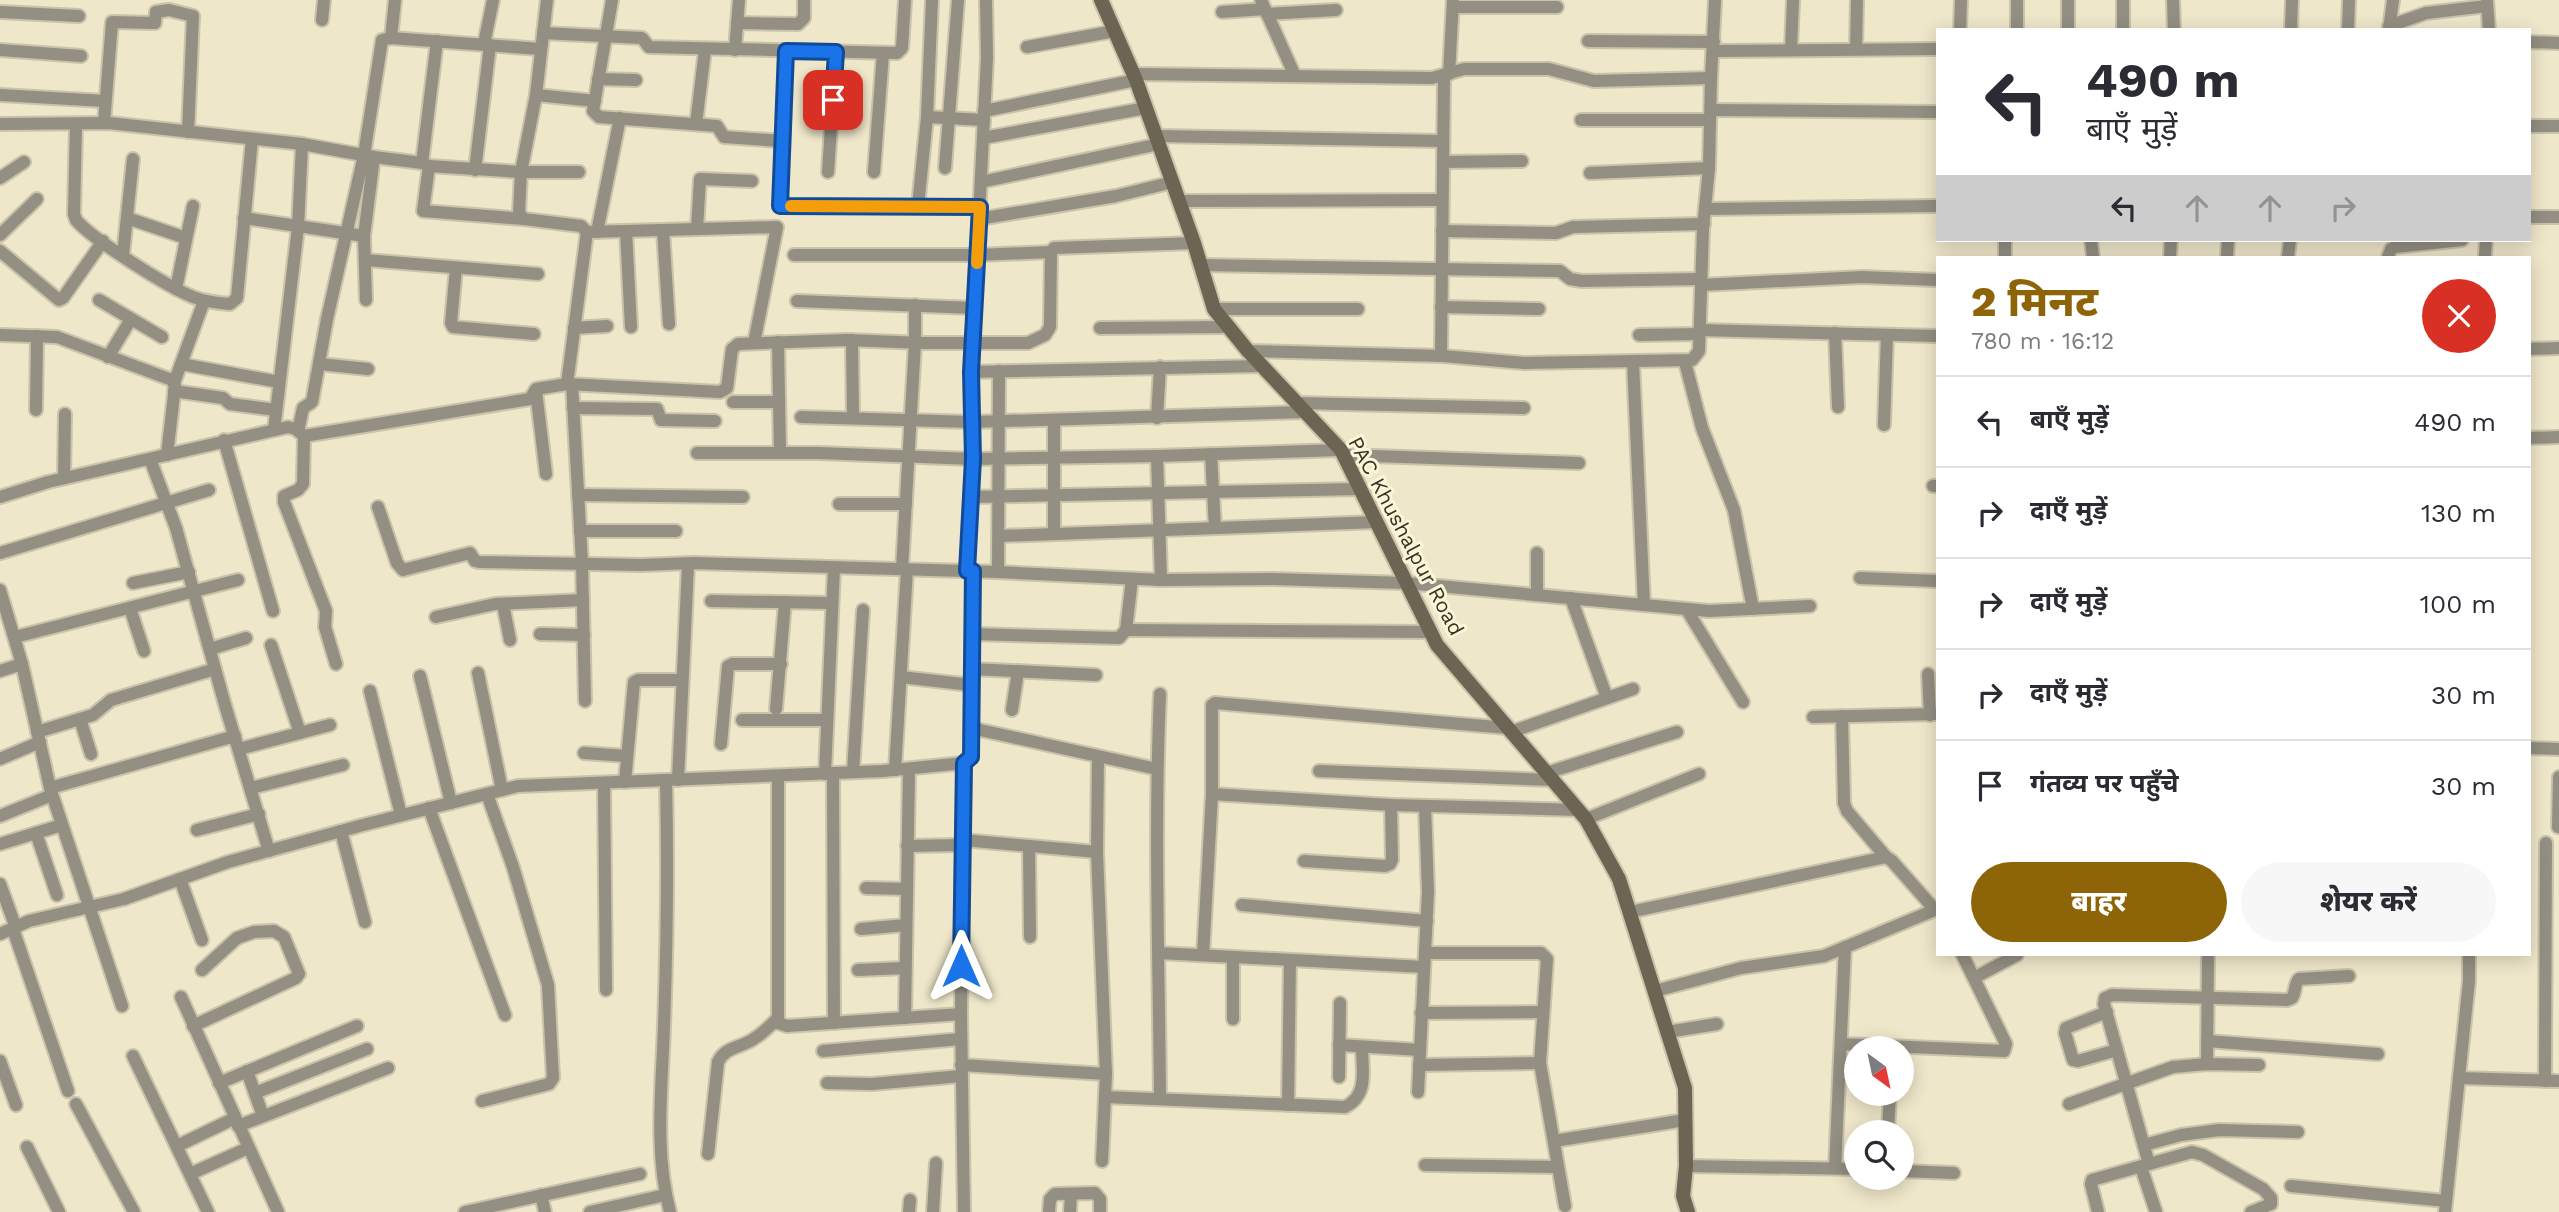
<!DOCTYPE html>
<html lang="hi">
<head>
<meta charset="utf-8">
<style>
  :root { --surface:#fff; --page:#f7f7f7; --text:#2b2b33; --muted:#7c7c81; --line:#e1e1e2; --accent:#8e6409 }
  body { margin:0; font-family:"Work Sans","Noto Sans Devanagari",sans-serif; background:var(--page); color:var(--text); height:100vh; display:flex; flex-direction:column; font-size:26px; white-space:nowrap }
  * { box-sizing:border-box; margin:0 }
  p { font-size:23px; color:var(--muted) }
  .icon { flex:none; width:38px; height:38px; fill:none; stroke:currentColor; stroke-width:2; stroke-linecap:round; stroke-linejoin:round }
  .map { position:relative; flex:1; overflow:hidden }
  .panel { position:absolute; left:1936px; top:256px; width:595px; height:700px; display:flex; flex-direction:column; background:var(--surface); border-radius:0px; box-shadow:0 4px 18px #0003 }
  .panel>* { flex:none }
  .hud { position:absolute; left:1936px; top:28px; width:595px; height:214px; border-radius:0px; box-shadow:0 4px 18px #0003; background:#fff; color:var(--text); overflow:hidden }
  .needle { width:46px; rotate:147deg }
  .buttons { position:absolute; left:1844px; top:1036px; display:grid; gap:14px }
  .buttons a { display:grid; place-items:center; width:70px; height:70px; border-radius:50%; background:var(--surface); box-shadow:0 4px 18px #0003; font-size:35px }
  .pin { position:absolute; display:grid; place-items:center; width:60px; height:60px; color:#fff; margin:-30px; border-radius:14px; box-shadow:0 4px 10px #0006 }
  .me { position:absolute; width:77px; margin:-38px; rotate:0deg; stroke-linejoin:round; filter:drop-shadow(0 0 5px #0008) }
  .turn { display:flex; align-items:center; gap:24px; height:147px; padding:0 35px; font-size:32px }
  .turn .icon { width:91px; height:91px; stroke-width:2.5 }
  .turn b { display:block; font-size:49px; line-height:60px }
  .lanes { display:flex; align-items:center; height:66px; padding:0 35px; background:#0003; justify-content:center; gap:35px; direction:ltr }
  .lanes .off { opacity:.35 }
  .round { display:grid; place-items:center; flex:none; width:74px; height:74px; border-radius:37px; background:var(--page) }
  .headline { display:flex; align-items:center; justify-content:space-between; height:119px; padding:0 35px }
  h1 { font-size:42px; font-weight:800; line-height:52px; color:var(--accent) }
  .action { display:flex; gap:14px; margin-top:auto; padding:14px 35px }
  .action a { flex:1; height:80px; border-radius:42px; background:var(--accent); color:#fff; font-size:28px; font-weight:800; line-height:80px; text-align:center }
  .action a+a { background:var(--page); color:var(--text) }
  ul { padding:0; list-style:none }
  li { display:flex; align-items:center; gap:21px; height:91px; padding:0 35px; border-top:2px solid var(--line) }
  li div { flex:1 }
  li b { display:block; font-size:26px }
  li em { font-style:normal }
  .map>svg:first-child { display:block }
</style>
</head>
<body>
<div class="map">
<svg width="2559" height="1212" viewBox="0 0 2559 1212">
  <rect width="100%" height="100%" fill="#efe7ca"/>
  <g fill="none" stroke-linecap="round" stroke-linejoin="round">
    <defs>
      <g id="street">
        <path d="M547,0L536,95L521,172H579"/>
        <path d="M612,0L593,111L599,117L717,126L724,137L782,141"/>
        <path d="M1261,0L1295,76"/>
        <path d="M2123,0V30"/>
        <path d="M2173,0L2174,30"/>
        <path d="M2487,0L2489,30"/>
        <path d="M1453,7H1557"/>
        <path d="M0,12L79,16"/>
        <path d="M1222,12L1265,9"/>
        <path d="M1267,14L1336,10"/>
        <path d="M322,20L324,0"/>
        <path d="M737,23L798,24L804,18V0"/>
        <path d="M2389,26L2426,13L2487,6"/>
        <path d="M1960,30L1961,0"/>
        <path d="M2017,30V0"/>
        <path d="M2068,30V0"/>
        <path d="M2291,30L2292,0"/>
        <path d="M2348,30L2349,0"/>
        <path d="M2389,30L2393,0"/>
        <path d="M543,33L642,38L649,47L897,53L902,48L905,0"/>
        <path d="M391,38L395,0"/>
        <path d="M1588,41L1714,42"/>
        <path d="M2529,42L2559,43"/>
        <path d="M484,44L493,0"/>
        <path d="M1027,47L1115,31"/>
        <path d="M1791,49L1793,0"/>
        <path d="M1856,49L1857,0"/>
        <path d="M0,50L81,56"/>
        <path d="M735,50L739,0"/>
        <path d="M786,51L780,206L980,207"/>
        <path d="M1713,51L1937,49"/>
        <path d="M1134,74L1432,78L1464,69H1549L1594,81L1711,78"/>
        <path d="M1449,74L1453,0"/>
        <path d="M598,79L636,80"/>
        <path d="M0,95L105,101"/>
        <path d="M536,95L595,101"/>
        <path d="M1711,110L1937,112"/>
        <path d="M984,111L1136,80"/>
        <path d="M927,117L984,120"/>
        <path d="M1581,120H1710"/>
        <path d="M104,123L112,22L155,23L156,12L169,10L193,16L188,132"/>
        <path d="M0,124L109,123L302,144L374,157L422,163L429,166L521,172L519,213L524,219L581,226L587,232L567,384"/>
        <path d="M76,124L74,214L76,220C93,240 168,287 193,297C205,302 218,303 230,304L237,298L252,139"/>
        <path d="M696,124L705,50"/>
        <path d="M2529,126H2559"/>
        <path d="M1156,136L1443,141"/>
        <path d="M983,138L1146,108"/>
        <path d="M1443,162L1522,161"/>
        <path d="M422,163L437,41"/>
        <path d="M429,166L423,211L524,219"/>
        <path d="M945,168L958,0"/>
        <path d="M475,170L490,45"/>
        <path d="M828,172L836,52"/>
        <path d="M874,172L883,53"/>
        <path d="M1590,173L1709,168"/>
        <path d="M0,178L24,162"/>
        <path d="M981,182L1159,144"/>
        <path d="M1179,201L1442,200"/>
        <path d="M918,206L927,117L932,0"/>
        <path d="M1707,209L1937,206"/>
        <path d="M2532,217H2559"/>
        <path d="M127,218L186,238"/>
        <path d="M244,218L364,236"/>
        <path d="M979,219L1116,196L1173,182"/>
        <path d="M697,229L700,179L752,181"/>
        <path d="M663,230L669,324"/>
        <path d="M626,231L631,327"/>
        <path d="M1442,231L1556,233L1573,227L1704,224"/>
        <path d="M587,232L777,227L754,343"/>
        <path d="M597,232L620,118"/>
        <path d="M0,235L37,199"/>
        <path d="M2005,240V257"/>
        <path d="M2091,240L2093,257"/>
        <path d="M0,251L59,300L63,298L103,241"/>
        <path d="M123,255L133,159"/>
        <path d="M794,255H977L1051,252"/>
        <path d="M2170,257L2171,240"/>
        <path d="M2227,257L2228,240"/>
        <path d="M2288,257L2290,240"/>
        <path d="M2388,257L2391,249L2395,247L2462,240"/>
        <path d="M2485,257L2486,240"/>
        <path d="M365,260L538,274"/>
        <path d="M1201,265L1560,271L1570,279L1582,281L1701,279"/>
        <path d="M456,268L451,323L453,327L534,334"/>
        <path d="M1701,285L1862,277L1937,280"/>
        <path d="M176,289L193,206"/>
        <path d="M99,300L162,337"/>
        <path d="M366,300L364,236L374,157"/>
        <path d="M797,301L974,308"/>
        <path d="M1441,307L1539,309"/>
        <path d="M1214,309H1358"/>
        <path d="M574,328L607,326"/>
        <path d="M1100,328L1227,327"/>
        <path d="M1699,330L1937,336"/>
        <path d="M1835,333L1838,407"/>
        <path d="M0,335L57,337L172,380L175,386L167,455"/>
        <path d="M1639,335L1699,334"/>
        <path d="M852,340L853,418"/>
        <path d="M778,342L780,453"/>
        <path d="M2529,349L2559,348"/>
        <path d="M1248,351L1443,356L1524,363L1692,360L1699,351L1703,228L1709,168L1711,78L1715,0"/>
        <path d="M1441,356L1444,75"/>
        <path d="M108,357L131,319"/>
        <path d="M1633,362L1644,605"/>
        <path d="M1685,362L1702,428L1734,510L1753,609"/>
        <path d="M181,364L279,382"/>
        <path d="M319,364L368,369"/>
        <path d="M971,372L1262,366"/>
        <path d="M174,383L204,301"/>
        <path d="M572,384L582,563L585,701"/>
        <path d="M174,391L223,398L230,404L276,410"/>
        <path d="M536,391L546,474"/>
        <path d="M733,402H779"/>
        <path d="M1296,403L1524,408"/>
        <path d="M573,408L657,409L661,420L715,421"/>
        <path d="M36,410L37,336"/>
        <path d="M801,417L972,422L1305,412"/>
        <path d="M1157,418L1160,367"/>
        <path d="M1884,425L1887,335"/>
        <path d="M274,430L298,227L302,144"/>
        <path d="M298,431L303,408L312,402L327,319L364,155L382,40L391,38L540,49"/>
        <path d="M304,436L303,484L298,490L284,496V502L326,611L325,627L336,664"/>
        <path d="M2529,438L2559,437"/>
        <path d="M224,440L273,611"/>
        <path d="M697,453H819L973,459L1157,456L1341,450"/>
        <path d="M1211,454L1215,528"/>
        <path d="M1344,455L1579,463"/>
        <path d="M1157,456L1161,580"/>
        <path d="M150,459L176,528L225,705L269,851"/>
        <path d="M64,478L65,414"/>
        <path d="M1933,486H1937"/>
        <path d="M578,495L743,497"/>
        <path d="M0,497L48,482L288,427L296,429L304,436L530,399L536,389L567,384L720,392L727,388L732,349L738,344L846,340L924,343H1028L1045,335L1050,327L1051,252L1054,248L1194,243"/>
        <path d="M971,497L1360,489"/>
        <path d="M839,504H906"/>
        <path d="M378,507L397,563L403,570L470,553L475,561L479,562L642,565L693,563L998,572L1161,580L1273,579L1406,583L1709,611L1810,606"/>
        <path d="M580,531H676"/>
        <path d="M1054,533V420"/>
        <path d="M1000,536L1377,522"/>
        <path d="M0,553L209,490"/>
        <path d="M1537,553V595"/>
        <path d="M902,569L915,343V305"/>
        <path d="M967,571L973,459L971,372L987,58L986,0"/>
        <path d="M998,572L999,371"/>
        <path d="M1860,578L1937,581"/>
        <path d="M133,583L189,572"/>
        <path d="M0,590L22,664L50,788L122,1006"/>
        <path d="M1571,598L1607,698"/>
        <path d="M711,601L832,603"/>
        <path d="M503,604L510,640"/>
        <path d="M130,608L144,651"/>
        <path d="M1687,610L1743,702"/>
        <path d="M436,617L495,604L583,600"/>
        <path d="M1126,630L1431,632"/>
        <path d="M540,634L584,635"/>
        <path d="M972,634L1119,638L1126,630L1132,579"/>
        <path d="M15,637L238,580"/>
        <path d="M271,645L300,733"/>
        <path d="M210,649L246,638"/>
        <path d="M972,669L1096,675"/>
        <path d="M0,671L22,664"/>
        <path d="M478,673L502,790"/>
        <path d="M1928,674L1930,715"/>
        <path d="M420,676L451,803"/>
        <path d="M901,677L971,685"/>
        <path d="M370,691L401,815"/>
        <path d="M776,709L785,602"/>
        <path d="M1012,710L1018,671"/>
        <path d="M1842,716L1844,803L1847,811L1886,857"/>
        <path d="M1813,717L1937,714"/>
        <path d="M80,719L91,754"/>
        <path d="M742,720H827"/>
        <path d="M971,728L1157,769"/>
        <path d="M37,732L93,715L111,700L215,669"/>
        <path d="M1511,732L1633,689"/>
        <path d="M721,744L728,666L732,664H781"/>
        <path d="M2529,748L2559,749"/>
        <path d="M239,749L330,725"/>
        <path d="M584,753L627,756"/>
        <path d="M1098,757L1097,852L1106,1074L1102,1161"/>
        <path d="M0,759L40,742"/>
        <path d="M895,770L907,569"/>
        <path d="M1319,771L1553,780"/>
        <path d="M853,772L863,610"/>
        <path d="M833,773L834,1023"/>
        <path d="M1546,773L1677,732"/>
        <path d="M825,774L834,568"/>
        <path d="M778,776V1023L787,1026L961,1014"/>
        <path d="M666,780C668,863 667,944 664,1026C662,1087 654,1152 670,1212"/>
        <path d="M678,780L688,565"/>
        <path d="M625,782L634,682L638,680H682"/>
        <path d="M604,783L606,990"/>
        <path d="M50,788L235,736"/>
        <path d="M251,788L343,765"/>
        <path d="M1212,794L1391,805L1578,810"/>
        <path d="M429,808L505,1015"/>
        <path d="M0,816L52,795"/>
        <path d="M1586,819L1699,774"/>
        <path d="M2558,827L2559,777"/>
        <path d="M197,830L259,814"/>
        <path d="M341,831L365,922"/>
        <path d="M36,833L57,895"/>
        <path d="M963,840L1097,852"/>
        <path d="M0,844L62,825"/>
        <path d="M907,846L962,845"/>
        <path d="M1029,846L1030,937"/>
        <path d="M1304,861L1385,866L1390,864L1392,860L1391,805"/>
        <path d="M180,879L202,940"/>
        <path d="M0,884L16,928"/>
        <path d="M866,888L907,889"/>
        <path d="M1242,905L1427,921"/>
        <path d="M1630,912L1886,857L1892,861L1935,910"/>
        <path d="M13,929L68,1091"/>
        <path d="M861,929L906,925"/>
        <path d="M0,934L29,921L124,899L228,862L363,825L518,786L883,771L964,763L971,757L973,571"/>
        <path d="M1159,953L1424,967"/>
        <path d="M1425,953H1541L1547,959L1540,1063L1565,1206"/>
        <path d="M1203,955L1212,794V705L1215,703L1508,728"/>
        <path d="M858,970L905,968"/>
        <path d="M1974,978L2017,955"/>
        <path d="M1655,991L1741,968L1824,956L1937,909"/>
        <path d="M181,997L278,1212"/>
        <path d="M2107,1012L2066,1028L2065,1033L2073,1060L2078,1061L2117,1050"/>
        <path d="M1421,1013L1543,1012"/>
        <path d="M905,1018L909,769"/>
        <path d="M1233,1019V957"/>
        <path d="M193,1026L296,978L299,974L284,937L274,931L254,932L237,938L202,970"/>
        <path d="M1667,1032L1717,1024"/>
        <path d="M2207,1041L2378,1054"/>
        <path d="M1841,1044L2004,1051L2006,1044L1962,954"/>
        <path d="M1339,1045L1420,1050"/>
        <path d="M823,1051L961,1039"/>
        <path d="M133,1056L208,1212"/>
        <path d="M0,1061L16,1105"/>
        <path d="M2207,1064L2208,954"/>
        <path d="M961,1065L1106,1074"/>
        <path d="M1419,1065L1540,1063"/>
        <path d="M247,1071L263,1116"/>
        <path d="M1339,1077L1340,1003"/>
        <path d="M2459,1078L2559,1081"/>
        <path d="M2545,1081L2546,843"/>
        <path d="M219,1083L357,1026"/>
        <path d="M827,1083L872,1084L961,1076"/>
        <path d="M1418,1092L1428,892L1425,806"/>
        <path d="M255,1093L367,1049"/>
        <path d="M1105,1097L1345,1107C1369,1095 1362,1070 1362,1048"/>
        <path d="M1160,1099C1159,964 1154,829 1160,694"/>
        <path d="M482,1101L549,1084L553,1078L548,985L513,867L487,794"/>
        <path d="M76,1104L134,1212"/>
        <path d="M2069,1104L2173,1067L2207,1064L2259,1065"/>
        <path d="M1288,1105L1290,960"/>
        <path d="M238,1126L388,1068"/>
        <path d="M1888,1132L1890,1094"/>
        <path d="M1554,1141L1685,1120"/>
        <path d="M2144,1145L2181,1135L2219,1130L2298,1132"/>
        <path d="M177,1146L235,1118"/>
        <path d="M27,1147L59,1212"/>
        <path d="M708,1154L718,1062C725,1046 742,1048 755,1038C763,1033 770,1026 777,1019"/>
        <path d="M2149,1164L2192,1152L2203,1155L2263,1189L2271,1198V1204L2251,1212"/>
        <path d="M1425,1165L1558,1167"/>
        <path d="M1686,1166L1857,1169"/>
        <path d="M2141,1167L2156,1212"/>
        <path d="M1835,1168L1845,947"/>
        <path d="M1902,1171L1954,1173"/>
        <path d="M190,1174L248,1148"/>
        <path d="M2291,1186L2446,1201"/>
        <path d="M541,1195L545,1212"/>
        <path d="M465,1212L640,1174"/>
        <path d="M590,1212L665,1195"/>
        <path d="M909,1212L910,1200"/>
        <path d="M933,1212L936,1163"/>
        <path d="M964,1212L961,1014L964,763"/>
        <path d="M1049,1212L1050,1199L1055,1194L1095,1193L1100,1199V1212"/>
        <path d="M1070,1212L1071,1194"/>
        <path d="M2098,1212L2091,1184L2092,1180L2149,1164L2104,1004L2105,998L2112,995L2287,1000L2292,998C2296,992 2294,984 2299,979L2349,976"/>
        <path d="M2445,1212L2469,981V954"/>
      </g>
      <path id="secondary" d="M1101,0L1136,80L1194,243L1214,309L1248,351L1341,450L1437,645L1586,819L1619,879L1685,1088L1686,1166L1683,1196L1688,1212"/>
    </defs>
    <use href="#street" stroke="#cac3aa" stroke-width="16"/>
    <use href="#secondary" stroke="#cac3aa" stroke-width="18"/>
    <use href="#street" stroke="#948f83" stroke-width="12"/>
    <use href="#secondary" stroke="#6c6554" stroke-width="14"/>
  </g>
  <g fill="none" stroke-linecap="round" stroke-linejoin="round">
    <defs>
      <path id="route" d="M833,100L836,52L786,51L780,206L980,207L971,372L973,459L967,571H973L971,757L964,763L961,966"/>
    </defs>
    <use href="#route" stroke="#114b97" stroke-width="18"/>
    <use href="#route" stroke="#1a73e8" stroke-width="12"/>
    <path stroke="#f59e0b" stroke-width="12" d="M791,206L980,207L977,263"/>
  </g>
  <g text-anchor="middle" stroke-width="6" stroke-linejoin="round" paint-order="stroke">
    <g font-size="21" fill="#373428" stroke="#fcf5d7">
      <text transform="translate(1406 536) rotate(62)" y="7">PAC Khushalpur Road</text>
    </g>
  </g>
</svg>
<div class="buttons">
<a><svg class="needle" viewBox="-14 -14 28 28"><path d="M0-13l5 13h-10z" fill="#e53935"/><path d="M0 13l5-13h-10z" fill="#7c7c81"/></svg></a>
<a><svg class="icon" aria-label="search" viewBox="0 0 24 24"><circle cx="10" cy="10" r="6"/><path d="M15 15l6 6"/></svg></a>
</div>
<div class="pin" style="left:833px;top:100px;background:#d93025"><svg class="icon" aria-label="arrive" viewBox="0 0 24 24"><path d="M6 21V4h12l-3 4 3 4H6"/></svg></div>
<svg class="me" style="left:961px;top:966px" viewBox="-20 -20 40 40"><path d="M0-17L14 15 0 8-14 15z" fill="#1a73e8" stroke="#fff" stroke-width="4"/></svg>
<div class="hud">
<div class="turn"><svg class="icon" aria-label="left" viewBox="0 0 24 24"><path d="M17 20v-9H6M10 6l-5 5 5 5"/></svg><div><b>490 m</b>बाएँ मुड़ें</div></div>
<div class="lanes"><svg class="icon" aria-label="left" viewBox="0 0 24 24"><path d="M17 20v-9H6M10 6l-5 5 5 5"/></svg><svg class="icon off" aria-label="ahead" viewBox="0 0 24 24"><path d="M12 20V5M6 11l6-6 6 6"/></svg><svg class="icon off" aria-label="ahead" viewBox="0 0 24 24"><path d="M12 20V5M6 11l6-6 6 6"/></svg><svg class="icon off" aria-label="right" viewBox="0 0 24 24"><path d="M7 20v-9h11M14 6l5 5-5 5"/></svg></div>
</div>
<section class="panel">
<div class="headline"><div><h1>2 मिनट</h1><p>780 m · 16:12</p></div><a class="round" style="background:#d93025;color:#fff"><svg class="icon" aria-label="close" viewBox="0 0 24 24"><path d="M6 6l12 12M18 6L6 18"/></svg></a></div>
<ul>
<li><svg class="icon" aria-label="left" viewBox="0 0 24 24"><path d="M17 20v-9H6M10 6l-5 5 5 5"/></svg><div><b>बाएँ मुड़ें</b></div><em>490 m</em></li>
<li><svg class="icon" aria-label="right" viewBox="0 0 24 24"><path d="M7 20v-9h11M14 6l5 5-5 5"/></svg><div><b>दाएँ मुड़ें</b></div><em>130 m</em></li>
<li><svg class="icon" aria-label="right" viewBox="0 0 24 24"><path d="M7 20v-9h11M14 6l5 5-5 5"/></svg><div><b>दाएँ मुड़ें</b></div><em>100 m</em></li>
<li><svg class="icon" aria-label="right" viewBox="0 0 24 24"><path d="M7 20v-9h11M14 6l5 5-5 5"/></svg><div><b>दाएँ मुड़ें</b></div><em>30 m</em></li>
<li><svg class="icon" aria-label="arrive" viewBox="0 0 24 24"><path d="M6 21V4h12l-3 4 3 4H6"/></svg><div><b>गंतव्य पर पहुँचे</b></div><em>30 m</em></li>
</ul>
<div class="action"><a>बाहर</a><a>शेयर करें</a></div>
</section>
</div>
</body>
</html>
